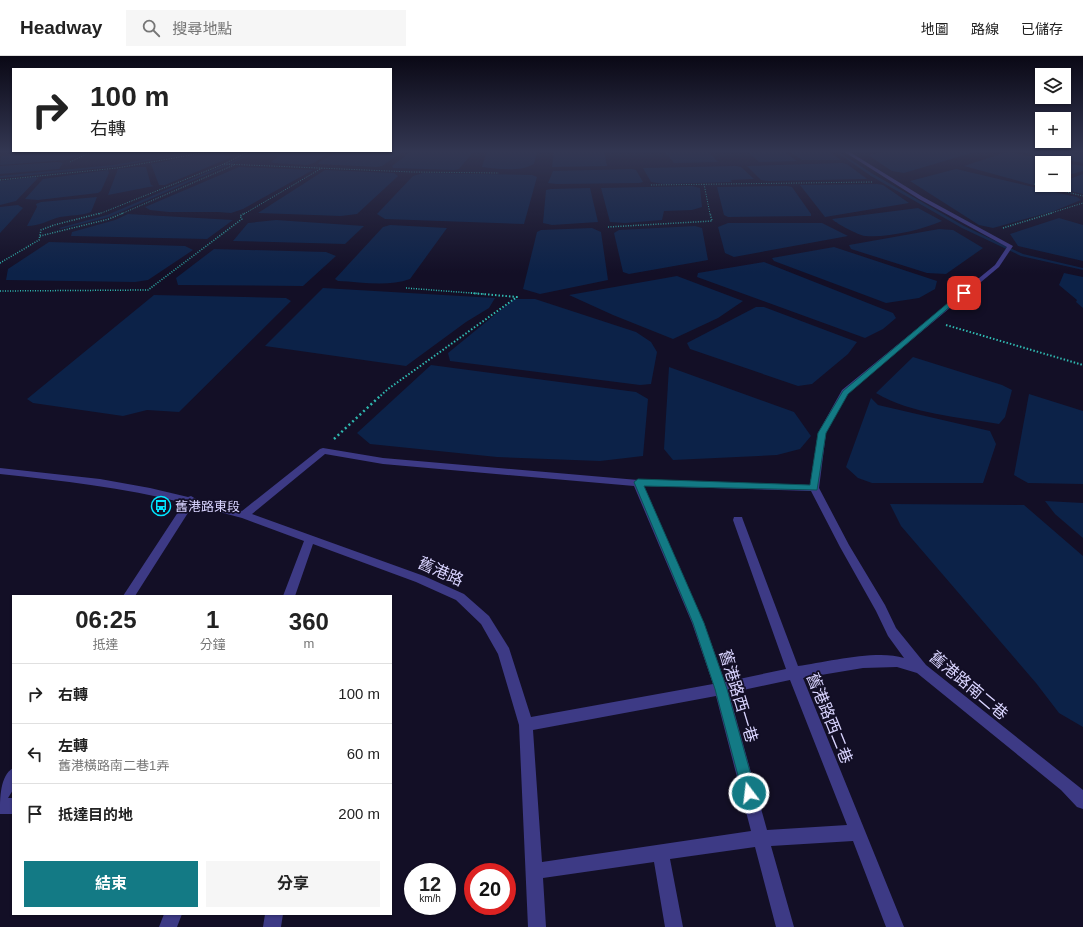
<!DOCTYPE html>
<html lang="zh-TW">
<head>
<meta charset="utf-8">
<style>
  :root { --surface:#fff; --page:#f6f6f6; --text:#222; --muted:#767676; --line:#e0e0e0; --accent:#137a85 }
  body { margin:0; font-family:Helvetica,"Noto Sans TC",sans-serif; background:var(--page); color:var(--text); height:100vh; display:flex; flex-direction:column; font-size:15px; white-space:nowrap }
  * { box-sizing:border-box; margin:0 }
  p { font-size:13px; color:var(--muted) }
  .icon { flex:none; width:22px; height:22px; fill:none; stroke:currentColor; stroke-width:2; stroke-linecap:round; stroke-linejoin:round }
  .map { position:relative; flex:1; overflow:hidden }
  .details { position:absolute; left:12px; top:539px; width:380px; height:320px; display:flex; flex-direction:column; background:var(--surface); border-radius:0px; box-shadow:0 1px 3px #0004 }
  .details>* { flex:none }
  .top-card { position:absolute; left:12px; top:12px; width:380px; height:84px; border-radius:0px; box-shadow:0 1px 3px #0004; background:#fff; color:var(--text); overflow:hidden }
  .buttons { position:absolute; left:1035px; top:12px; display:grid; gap:8px }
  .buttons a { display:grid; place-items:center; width:36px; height:36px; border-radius:0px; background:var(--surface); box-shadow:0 1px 3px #0004; font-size:20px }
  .speed { position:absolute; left:404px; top:807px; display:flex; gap:8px; font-size:20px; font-weight:700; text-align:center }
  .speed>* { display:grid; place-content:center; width:52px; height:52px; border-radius:50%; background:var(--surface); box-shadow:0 1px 3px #0004; line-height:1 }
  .speed small { font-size:10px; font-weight:400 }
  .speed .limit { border:6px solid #d22; background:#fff; color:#111 }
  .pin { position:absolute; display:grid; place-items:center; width:34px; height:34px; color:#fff; margin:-17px; border-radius:8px; box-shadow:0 2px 6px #0006 }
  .me { position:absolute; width:44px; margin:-22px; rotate:345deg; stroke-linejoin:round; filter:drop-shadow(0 0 3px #0008) }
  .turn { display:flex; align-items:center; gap:14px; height:84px; padding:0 12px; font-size:18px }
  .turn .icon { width:52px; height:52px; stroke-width:2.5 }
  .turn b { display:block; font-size:28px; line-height:34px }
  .eta { display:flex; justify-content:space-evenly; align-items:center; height:68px; text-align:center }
  .eta b { font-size:24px; font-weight:700; line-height:28px }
  .action { display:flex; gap:8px; margin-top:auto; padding:8px 12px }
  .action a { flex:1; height:46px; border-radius:0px; background:var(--accent); color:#fff; font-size:16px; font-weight:700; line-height:46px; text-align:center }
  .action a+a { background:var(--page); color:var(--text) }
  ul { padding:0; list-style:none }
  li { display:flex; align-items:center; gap:12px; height:60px; padding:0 12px; border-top:1px solid var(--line) }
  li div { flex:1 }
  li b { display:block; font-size:15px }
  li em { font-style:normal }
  header { display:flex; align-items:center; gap:24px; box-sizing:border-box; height:56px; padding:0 20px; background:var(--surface); border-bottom:1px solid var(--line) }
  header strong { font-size:19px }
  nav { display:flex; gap:22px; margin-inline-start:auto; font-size:14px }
  .search { width:280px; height:36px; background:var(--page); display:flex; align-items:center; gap:10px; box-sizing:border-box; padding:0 14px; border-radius:0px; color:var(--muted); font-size:15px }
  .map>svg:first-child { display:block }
</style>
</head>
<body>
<header>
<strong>Headway</strong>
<div class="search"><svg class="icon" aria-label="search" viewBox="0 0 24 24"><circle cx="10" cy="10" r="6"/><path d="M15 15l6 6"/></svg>搜尋地點</div>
<nav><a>地圖</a><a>路線</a><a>已儲存</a></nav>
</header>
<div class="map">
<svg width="1083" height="871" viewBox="0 0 1083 871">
  <rect width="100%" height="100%" fill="#130f26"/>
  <g fill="#0c2248">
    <path d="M267,95H331L314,107L307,109L274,107L271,106L279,100L262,97Z"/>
    <path d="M339,95H403L382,110L377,111L318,108L319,106Z"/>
    <path d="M412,95H474L459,113L454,114L393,112L392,110Z"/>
    <path d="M487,95H534L537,96L534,108C520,116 498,113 482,111Z"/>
    <path d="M554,95H604L607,110L552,111Z"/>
    <path d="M665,95H708L718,106L674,107Z"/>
    <path d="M747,95H783L797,105L759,106Z"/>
    <path d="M789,95H828L841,104H802Z"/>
    <path d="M889,95H978L904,117L892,115L868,99Z"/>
    <path d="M1014,95H1062L1083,99V107Z"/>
    <path d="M91,96L66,104L0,109L1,100Z"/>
    <path d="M215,96L232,101L165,129H159L151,108Z"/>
    <path d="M1007,96L1083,110V115L1064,120V107H1042V127L1033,129L964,110Z"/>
    <path d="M57,106L63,107L59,113L0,118V110Z"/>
    <path d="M842,107L847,108L867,123L769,125L761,124L747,110Z"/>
    <path d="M736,110L741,111L754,123L731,124L732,126L664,128L651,126L643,112Z"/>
    <path d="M137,111H146L151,129L154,130L108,139L118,113Z"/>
    <path d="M239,111L313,114L243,153L231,157L218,156H169L150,154L145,151Z"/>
    <path d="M632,113L636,114L643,126L639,127L557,128L548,127L553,115Z"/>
    <path d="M956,113L1063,138L1077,141L1081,144L1054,155L993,172L979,169L910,125Z"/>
    <path d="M108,114L109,117L101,135L98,137L38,144L25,143L43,123Z"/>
    <path d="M325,114L394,117L398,120L357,158L341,160L258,157Z"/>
    <path d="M423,117L532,119L537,121L524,168L385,163L377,158L413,120Z"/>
    <path d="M1083,118V138L1050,130L1064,129V125Z"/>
    <path d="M35,121L38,122L16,145L0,149V125Z"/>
    <path d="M877,128L883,129L909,147L825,161L800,129Z"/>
    <path d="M692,130L700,132L702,151L692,154L664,155L662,164L625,167L610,166L601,132Z"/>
    <path d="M787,130L792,131L811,158V160L728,161L724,159L717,131Z"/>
    <path d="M590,132L598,166L552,169L543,167L546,134L551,133Z"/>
    <path d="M97,141L91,156C81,160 71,159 60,161C48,164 40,170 27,170L37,151L36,148L41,146Z"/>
    <path d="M18,149L23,152L0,177V151Z"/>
    <path d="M918,152L942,165C921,174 887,182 865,180C858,179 837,168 832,163Z"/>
    <path d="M128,158L233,164L207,183L71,180L72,176L115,164Z"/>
    <path d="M1059,162L1083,169V205L1018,190L1010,178Z"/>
    <path d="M276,164L364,170L345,188L233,185L248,167Z"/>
    <path d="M728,167H822L848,180L734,201L725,197L718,171Z"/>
    <path d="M390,169L447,172L410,223C388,231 361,226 338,225L335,223L383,171Z"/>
    <path d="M695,170L702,172L708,204L629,218L623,216L614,177L619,174Z"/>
    <path d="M592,172L601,176L608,224L540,238L523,233L537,176L541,174Z"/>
    <path d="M939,173L953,174L983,192L946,218L927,217L851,193L849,189Z"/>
    <path d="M49,186L185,190L193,194L148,224L135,226L6,224L8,213Z"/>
    <path d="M834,191L937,225L935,233L919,242L886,247L774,205L772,202Z"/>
    <path d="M214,193L326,196L336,200L303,230L178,229L176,222Z"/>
    <path d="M764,206L893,257L896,262L883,273L865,282L697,221L698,217Z"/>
    <path d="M1064,217L1083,221V252L1076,246L1077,244L1059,229Z"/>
    <path d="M677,220L743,245L718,262L673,283L613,259L569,239Z"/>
    <path d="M323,232L495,242L489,252L466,266L406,310L265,290Z"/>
    <path d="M154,239L286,242L291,245L179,356L147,354L123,360L33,347L27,343Z"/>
    <path d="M514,243H535L636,276L651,286L657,296L651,328L640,329L450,305L448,297Z"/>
    <path d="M756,251H764L857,286L848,298L812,328L798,330L690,293L687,287Z"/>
    <path d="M913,301L1002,329L1012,334L1005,361L999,368C960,361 910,358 876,337Z"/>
    <path d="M431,309L636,336L648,343L643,400L600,405L497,401L370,388L357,377Z"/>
    <path d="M669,311L794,356L811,380L800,393L777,399L673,404L664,393Z"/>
    <path d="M1029,338L1083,355V428L1028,427L1014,419Z"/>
    <path d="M871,342L878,349L990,375L996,388L983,427H872L858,422L846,411Z"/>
    <path d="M1045,445L1083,447V482L1055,458Z"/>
    <path d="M890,448L1024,449L1083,500V671L1059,657L1036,627L901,470Z"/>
  </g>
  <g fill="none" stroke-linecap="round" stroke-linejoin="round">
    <g fill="#0c2248" fill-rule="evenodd">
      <path d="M196,95H201L113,111L0,122V120L113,109Z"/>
      <path d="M257,95H260L109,161L61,173L59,172L107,159Z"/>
      <path d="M835,95H837L873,118L964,170L1023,198L1083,212V214L1021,200L962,172L871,120Z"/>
    </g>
    <g stroke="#2fb8b0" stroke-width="1" stroke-dasharray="1 1.5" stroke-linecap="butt">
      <path d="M70,106L93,95"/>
      <path d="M224,108L412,116L499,117"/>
      <path d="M0,124L117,112L214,95"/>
      <path d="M704,128L710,158"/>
      <path d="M1034,128L1083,140"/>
      <path d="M651,129L873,126"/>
      <path d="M99,158L224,108L250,95"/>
      <path d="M121,158L234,109"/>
      <path d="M244,158L322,112"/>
      <path d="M1048,158L1083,147"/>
    </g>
    <g stroke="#2fb8b0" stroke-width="1.5" stroke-dasharray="1 1.5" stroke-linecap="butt">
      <path d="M608,171L712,165L710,157"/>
      <path d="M1003,172L1052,157"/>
      <path d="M40,180L109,163L123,157"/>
      <path d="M0,207L39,184L41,174L54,169L101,157"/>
      <path d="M406,232L484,238"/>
      <path d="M0,235L148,234L242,163L240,160L245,157"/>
    </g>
    <g stroke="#2fb8b0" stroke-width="2" stroke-dasharray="1.5 2" stroke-linecap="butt">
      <path d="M946,269L1083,309"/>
      <path d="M378,342L388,333L517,241L471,237"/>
    </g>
    <path stroke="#2fb8b0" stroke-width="2.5" stroke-dasharray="2 3" stroke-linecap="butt" d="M334,383L379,341"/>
    <g fill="#3d3a85" fill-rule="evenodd">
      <path d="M843,95H848L923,141L1013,190L999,211L848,337L826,377L819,432L849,489L885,549L896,572L926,609L1083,734V753L1077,751L1061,734L917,617L897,611L863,612L803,622L904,871H886L853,785L771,790L794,871H776L755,791L670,803L683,871H665L654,806L543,822L546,871H528L519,669L498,598L481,568L456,544L416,526L313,488L295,540H283L304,485L242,462L193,449L135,540H123L184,447C123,431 62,425 0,418V412L100,423L150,432L188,441L191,440L196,443L242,455L320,393L323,392L383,402L638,424L810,429L818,377L842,334L995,209L1007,191L919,143ZM325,398L383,408L634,430L692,567L713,628L531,661L509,592L489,560L464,538L424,520L252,458ZM644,430L811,435L840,491L876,555L888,580L904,602C878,593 826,606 798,610L743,464L742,461H734L733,464L786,613L725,626L704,567ZM790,624L847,769L767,774L729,637ZM716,640L751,775L542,806L533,674Z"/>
      <path d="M13,712V734L8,742H13V758H0C0,742 0,720 13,712Z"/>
      <path d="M164,858H182L177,871H159Z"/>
      <path d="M265,858H283L281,871H263Z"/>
    </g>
  </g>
  <linearGradient id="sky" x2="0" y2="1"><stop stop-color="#0a0815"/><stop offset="0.44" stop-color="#333752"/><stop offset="1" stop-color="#333752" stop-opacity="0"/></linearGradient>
  <rect width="1083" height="217" fill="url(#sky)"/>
  <path fill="#137a85" stroke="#0c4f56" d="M961,236L966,237L848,338L826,377L817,434L644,430L704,567L727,633L756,737L754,742L749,744L744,742L715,633L693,567L634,426L638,423L810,429L818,377L843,335Z"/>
  <defs>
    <symbol id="bus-ring" viewBox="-11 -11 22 22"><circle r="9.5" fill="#130f26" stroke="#00e5ff" stroke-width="1.5"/><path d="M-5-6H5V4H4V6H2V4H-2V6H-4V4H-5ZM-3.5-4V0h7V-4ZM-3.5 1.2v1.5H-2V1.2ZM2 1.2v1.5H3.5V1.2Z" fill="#00e5ff"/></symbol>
  </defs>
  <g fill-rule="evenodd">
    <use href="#bus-ring" x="150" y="439" width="22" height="22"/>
  </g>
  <g text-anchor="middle" stroke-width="3.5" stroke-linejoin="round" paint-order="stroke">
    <g font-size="13" fill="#d9d4ff" stroke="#130f26" text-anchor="start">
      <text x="175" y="455">舊港路東段</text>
    </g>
    <g font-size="16" fill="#d9d4ff" stroke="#130f26">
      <text transform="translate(441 515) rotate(24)" y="6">舊港路</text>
      <text transform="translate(969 629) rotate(40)" y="6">舊港路南二巷</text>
      <text transform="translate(739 640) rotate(73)" y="6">舊港路西一巷</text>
      <text transform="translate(830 662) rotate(68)" y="6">舊港路西二巷</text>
    </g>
  </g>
</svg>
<div class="buttons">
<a><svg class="icon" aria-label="layers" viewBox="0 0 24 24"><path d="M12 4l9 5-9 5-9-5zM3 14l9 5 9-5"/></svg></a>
<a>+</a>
<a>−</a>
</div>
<div class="speed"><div>12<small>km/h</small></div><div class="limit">20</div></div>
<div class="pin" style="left:964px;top:237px;background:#d93025"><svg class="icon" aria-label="arrive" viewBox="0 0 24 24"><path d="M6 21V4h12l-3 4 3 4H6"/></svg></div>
<svg class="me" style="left:749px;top:737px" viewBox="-20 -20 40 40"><circle r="17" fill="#137a85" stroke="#fff" stroke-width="3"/><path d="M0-11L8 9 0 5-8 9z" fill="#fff"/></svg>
<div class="top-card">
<div class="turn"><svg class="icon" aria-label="right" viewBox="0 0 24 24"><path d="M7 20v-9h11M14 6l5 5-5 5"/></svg><div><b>100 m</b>右轉</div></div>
</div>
<section class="details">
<div class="eta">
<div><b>06:25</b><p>抵達</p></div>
<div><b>1</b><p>分鐘</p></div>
<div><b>360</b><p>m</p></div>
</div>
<ul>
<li><svg class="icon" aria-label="right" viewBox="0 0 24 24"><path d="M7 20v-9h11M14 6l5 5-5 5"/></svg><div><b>右轉</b></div><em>100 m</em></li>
<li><svg class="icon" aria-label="left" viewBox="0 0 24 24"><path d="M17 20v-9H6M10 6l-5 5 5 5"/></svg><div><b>左轉</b><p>舊港橫路南二巷1弄</p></div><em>60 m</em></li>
<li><svg class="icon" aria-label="arrive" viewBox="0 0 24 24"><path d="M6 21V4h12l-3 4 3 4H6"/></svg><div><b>抵達目的地</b></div><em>200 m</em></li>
</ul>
<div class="action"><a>結束</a><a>分享</a></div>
</section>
</div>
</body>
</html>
